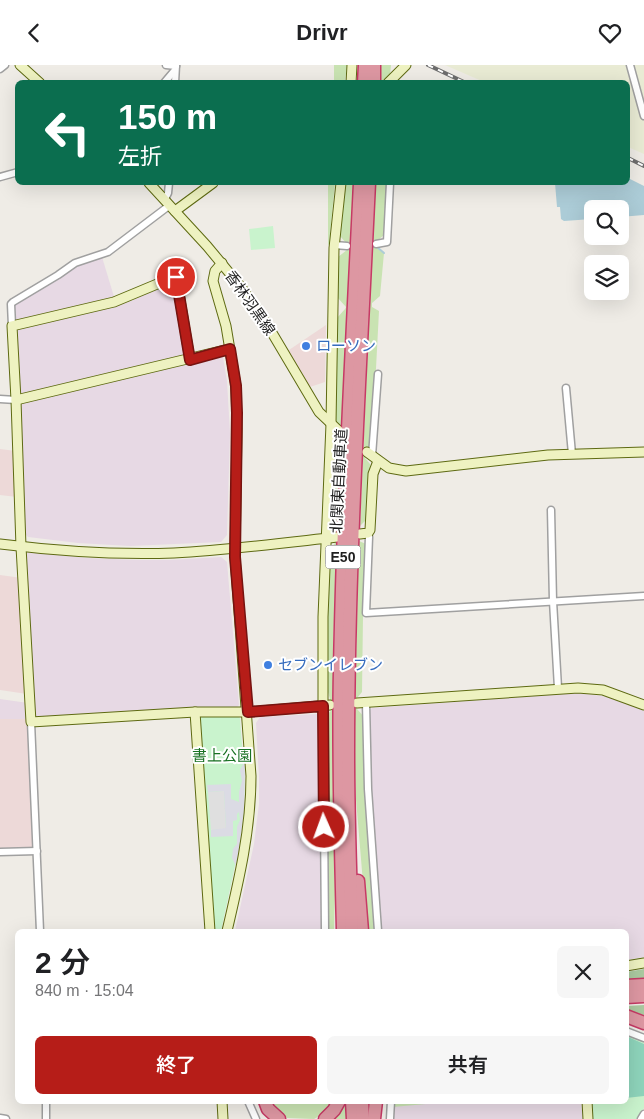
<!DOCTYPE html>
<html lang="ja">
<head>
<meta charset="utf-8">
<style>
  :root { --surface:#fff; --page:#f6f6f6; --text:#202124; --muted:#757577; --accent:#b61d18 }
  body { margin:0; font-family:Helvetica,"Noto Sans JP",sans-serif; background:var(--page); color:var(--text); height:100vh; display:flex; flex-direction:column; font-size:19px; white-space:nowrap }
  * { box-sizing:border-box; margin:0 }
  p { font-size:16px; color:var(--muted) }
  .icon { flex:none; width:28px; height:28px; fill:none; stroke:currentColor; stroke-width:2; stroke-linecap:round; stroke-linejoin:round }
  .map { position:relative; flex:1; overflow:hidden }
  .panel { position:absolute; left:15px; top:864px; width:614px; height:175px; display:flex; flex-direction:column; background:var(--surface); border-radius:8px; box-shadow:0 5px 20px #0002 }
  .panel>* { flex:none }
  .banner { position:absolute; left:15px; top:15px; width:615px; height:105px; border-radius:8px; box-shadow:0 5px 20px #0002; background:#0b6e4f; color:#fff; overflow:hidden }
  .buttons { position:absolute; left:584px; top:135px; display:grid; gap:10px }
  .buttons a { display:grid; place-items:center; width:45px; height:45px; border-radius:8px; background:var(--surface); box-shadow:0 5px 20px #0002; font-size:25px }
  .pin { position:absolute; display:grid; place-items:center; width:42px; height:42px; color:#fff; margin:-21px; border:2px solid #fff; border-radius:50%; box-shadow:0 1px 5px #0007 }
  .me { position:absolute; width:55px; margin:-28px; rotate:358deg; stroke-linejoin:round; filter:drop-shadow(0 0 4px #0008) }
  .turn { display:flex; align-items:center; gap:18px; height:105px; padding:0 20px; font-size:22px }
  .turn .icon { width:65px; height:65px; stroke-width:2.5 }
  .turn b { display:block; font-size:35px; line-height:42px }
  .round { display:grid; place-items:center; flex:none; width:52px; height:52px; border-radius:8px; background:var(--page) }
  .headline { display:flex; align-items:center; justify-content:space-between; height:85px; padding:0 20px }
  h1 { font-size:30px; font-weight:600; line-height:38px }
  .primary-button { display:flex; gap:10px; margin-top:auto; padding:10px 20px }
  .primary-button a { flex:1; height:58px; border-radius:8px; background:var(--accent); color:#fff; font-size:20px; font-weight:600; line-height:58px; text-align:center }
  .primary-button a+a { background:var(--page); color:var(--text) }
  header { display:flex; justify-content:space-between; align-items:center; height:65px; padding:0 20px; background:var(--surface); font-size:22px; font-weight:600 }
  .map>svg:first-child { display:block }
</style>
</head>
<body>
<header><svg class="icon" aria-label="back" viewBox="0 0 24 24"><path d="M15 5l-7 7 7 7"/></svg>Drivr<svg class="icon" aria-label="heart" viewBox="0 0 24 24"><path d="M12 20l-8-8c-3-5 5-10 8-4 3-6 11-1 8 4z"/></svg></header>
<div class="map">
<svg width="644" height="1054" viewBox="0 0 644 1054">
  <rect width="100%" height="100%" fill="#efece6"/>
  <g fill="#edd9d8">
    <path d="M326,260L325,317L307,323L286,287Z"/>
    <path d="M0,384L16,386L17,432L0,430Z"/>
    <path d="M0,510L22,513L27,629L0,625Z"/>
    <path d="M0,654H28L34,781L31,784H0Z"/>
  </g>
  <g fill="#e7d9e4">
    <path d="M102,192L115,235L14,257L13,240L76,201Z"/>
    <path d="M170,216L173,218L185,289L183,292L21,331L18,327L16,267L19,263L116,241L134,235Z"/>
    <path d="M220,291L223,292L227,316L230,368L227,470L221,477L130,481L78,478L28,472L25,469L20,378V340L23,337Z"/>
    <path d="M29,486L86,493L141,495H169L221,492L227,497L239,640L236,643L198,642L38,655L35,652L26,489Z"/>
    <path d="M577,628L602,631L619,635L644,646V892L626,895V866H381L370,724L369,646L372,643Z"/>
    <path d="M0,634L28,638V654H0Z"/>
    <path d="M317,649L320,652L319,701L322,866H235L254,779L259,739V713L256,658L260,652Z"/>
    <path d="M394,1036H581L583,1054H393Z"/>
  </g>
  <path fill="#e9ebd4" d="M445,0H644V89L628,82V18L484,17Z"/>
  <g fill="#c9e3b2">
    <path d="M334,0H347L345,17H334Z"/>
    <path d="M381,0H391L390,10L382,17L380,18Z"/>
    <path d="M328,118H335L329,180L328,179Z"/>
    <path d="M346,118H354L337,464H335L331,460L334,381L340,363L335,354L337,253L345,244L346,242L337,232L338,192L347,185V179L340,171Z"/>
    <path d="M375,118H387L385,169L377,176V183L384,188L380,231L372,238V242L379,246L372,380L369,385L367,384L365,393L370,399L368,453L360,461Z"/>
    <path d="M359,476L366,479L363,551L362,627L357,633V644L364,652L366,724L376,866H367L356,734L354,680Z"/>
    <path d="M335,478H337L333,582L335,830L334,866H328L325,651L331,646C332,633 326,627 326,615L330,484Z"/>
    <path d="M270,1036H333L323,1049L314,1054L287,1053L277,1046Z"/>
    <path d="M344,1036H346L347,1054H332Z"/>
    <path d="M394,1036H458L393,1042Z"/>
  </g>
  <g fill="#abc9a0">
    <path d="M644,904V915L626,917V907Z"/>
    <path d="M644,940V953L626,947V941Z"/>
  </g>
  <g fill="#c9f3cd">
    <path d="M273,161L275,183L251,185L249,164Z"/>
    <path d="M235,650L240,653C242,684 247,718 243,749C239,789 229,827 221,866H213L199,651Z"/>
    <path d="M626,968L644,976V1043L638,1054H593L592,1036H626Z"/>
  </g>
  <path fill="#8ed4bb" d="M626,971L644,979V1031L626,1033Z"/>
  <path fill="#dfdfdf" d="M224,726L226,764L211,765L208,727Z"/>
  <path fill="#dbdbe4" d="M245,696L244,757L236,801L232,793L233,784L237,779V762L240,755L239,747L237,749V755L233,756V771L211,772V765L226,763L224,726L208,727L207,720L231,719V734L239,737V727L242,716L240,705Z"/>
  <path fill="#acccd7" d="M628,113L644,121V150L620,152V144H592V154L564,156L561,154L560,142H557L555,118H628Z"/>
  <g fill="none" stroke-linecap="round" stroke-linejoin="round">
    <path stroke="#acccd7" stroke-width="2" d="M377,182L384,188"/>
    <defs>
      <g id="street">
        <path d="M166,0L176,1"/>
        <path d="M630,0L644,51"/>
        <path d="M0,4L5,0"/>
        <path d="M164,18L175,5"/>
        <path d="M175,18L176,0"/>
        <path d="M0,112L18,107"/>
        <path d="M165,134L168,128L169,118"/>
        <path d="M376,179L387,177L390,118"/>
        <path d="M334,180L347,181"/>
        <path d="M12,261L11,239L13,237L58,210L75,198L108,187L170,140"/>
        <path d="M566,323L572,389"/>
        <path d="M0,334L16,335"/>
        <path d="M372,391L378,309"/>
        <path d="M551,445L553,536L558,623"/>
        <path d="M368,468L369,472L366,548L644,531"/>
        <path d="M366,638L368,724L378,866"/>
        <path d="M323,641L325,866"/>
        <path d="M31,657L40,866"/>
        <path d="M0,787L37,786"/>
        <path d="M626,966L644,973"/>
        <path d="M46,1036V1054"/>
        <path d="M248,1036L256,1054"/>
        <path d="M0,1053L6,1054"/>
        <path d="M390,1054L391,1036"/>
        <path d="M641,1054L644,1049"/>
      </g>
      <g id="secondary">
        <path d="M20,0L40,18"/>
        <path d="M351,18L352,0"/>
        <path d="M388,18L406,0"/>
        <path d="M149,118L207,181L241,222L268,261L319,347L339,366"/>
        <path d="M175,146L213,118"/>
        <path d="M222,198L215,206L213,216L226,261L236,321L237,364L235,492L251,711C251,764 239,815 227,866"/>
        <path d="M190,295L177,217L174,212L114,237L12,261L16,335L21,482L31,657L195,647H248L330,640"/>
        <path d="M16,335L229,284"/>
        <path d="M367,387L389,403L406,406L548,390L644,387"/>
        <path d="M360,469L368,468L370,465L373,409L378,396"/>
        <path d="M0,479C56,486 118,490 174,488C228,485 283,478 337,472"/>
        <path d="M357,638L578,623L603,625L644,640"/>
        <path d="M323,641V552L331,359L334,183L341,118"/>
        <path d="M195,647L210,866"/>
        <path d="M626,901L644,898"/>
        <path d="M222,1036L223,1054"/>
        <path d="M587,1036L588,1054"/>
      </g>
      <g id="highway">
        <path d="M364,18L365,0"/>
        <path d="M374,18V0"/>
        <path d="M358,816L362,866"/>
        <path d="M343,866C341,779 338,692 340,605C343,443 352,280 360,118"/>
        <path d="M352,866C350,807 348,748 348,688C348,498 360,308 369,118"/>
        <path d="M626,921L644,920"/>
        <path d="M626,932L644,931"/>
        <path d="M626,951L644,958"/>
        <path d="M265,1036L268,1044L279,1054"/>
        <path d="M352,1036L353,1054"/>
        <path d="M362,1036L363,1054"/>
        <path d="M325,1054L334,1045L339,1036"/>
        <path d="M374,1054L376,1036"/>
      </g>
    </defs>
    <use href="#street" stroke="#a0a0a0" stroke-width="9"/>
    <use href="#secondary" stroke="#5e6a12" stroke-width="11"/>
    <use href="#highway" stroke="#c63a65" stroke-width="15"/>
    <use href="#street" stroke="#fff" stroke-width="6"/>
    <use href="#secondary" stroke="#eef2c1" stroke-width="9"/>
    <use href="#highway" stroke="#dd97a2" stroke-width="12"/>
    <defs>
      <g id="rail">
        <path d="M428,0L466,18"/>
        <path d="M628,93L644,101"/>
      </g>
    </defs>
    <use href="#rail" stroke="#6d6d6d" stroke-width="4"/>
    <use href="#rail" stroke="#fff" stroke-width="2" stroke-dasharray="5.5" stroke-linecap="butt"/>
  </g>
  <g fill="none" stroke-linecap="round" stroke-linejoin="round">
    <defs>
      <path id="route" d="M176,212L190,295L230,284L236,321L237,348L235,492L248,647L323,641L324,762"/>
    </defs>
    <use href="#route" stroke="#761310" stroke-width="12"/>
    <use href="#route" stroke="#b61d18" stroke-width="9"/>
  </g>
  <g fill="#3f7fe0" stroke="#fff" stroke-width="2">
    <circle cx="306" cy="281" r="5"/>
    <circle cx="268" cy="600" r="5"/>
  </g>
  <g text-anchor="middle" stroke-width="4" stroke-linejoin="round" paint-order="stroke">
    <rect fill="#fff" stroke="#626262" stroke-width="1" x="325.5" y="480.5" width="35" height="23" rx="4"/>
    <g font-size="14" font-weight="bold" fill="#1f1f1f">
      <text x="343" y="497">E50</text>
    </g>
    <g font-size="15" fill="#1f1f1f" stroke="#fff">
      <text transform="translate(250 238) rotate(55)" y="5">香林羽黒線</text>
      <text transform="translate(339 416) rotate(-87)" y="5">北関東自動車道</text>
    </g>
    <g font-size="15" fill="#366cbe" stroke="#fff" text-anchor="start">
      <text x="316" y="286">ローソン</text>
      <text x="278" y="605">セブンイレブン</text>
    </g>
    <g font-size="15" fill="#197123" stroke="#fff">
      <text x="222" y="696">書上公園</text>
    </g>
  </g>
</svg>
<div class="buttons">
<a><svg class="icon" aria-label="search" viewBox="0 0 24 24"><circle cx="10" cy="10" r="6"/><path d="M15 15l6 6"/></svg></a>
<a><svg class="icon" aria-label="layers" viewBox="0 0 24 24"><path d="M12 4l9 5-9 5-9-5zM3 14l9 5 9-5"/></svg></a>
</div>
<div class="pin" style="left:176px;top:212px;background:#d93025"><svg class="icon" aria-label="arrive" viewBox="0 0 24 24"><path d="M6 21V4h12l-3 4 3 4H6"/></svg></div>
<svg class="me" style="left:324px;top:762px" viewBox="-20 -20 40 40"><circle r="17" fill="#b61d18" stroke="#fff" stroke-width="3"/><path d="M0-11L8 9 0 5-8 9z" fill="#fff"/></svg>
<div class="banner">
<div class="turn"><svg class="icon" aria-label="left" viewBox="0 0 24 24"><path d="M17 20v-9H6M10 6l-5 5 5 5"/></svg><div><b>150 m</b>左折</div></div>
</div>
<section class="panel">
<div class="headline"><div><h1>2 分</h1><p>840 m · 15:04</p></div><a class="round"><svg class="icon" aria-label="close" viewBox="0 0 24 24"><path d="M6 6l12 12M18 6L6 18"/></svg></a></div>
<div class="primary-button"><a>終了</a><a>共有</a></div>
</section>
</div>
</body>
</html>
